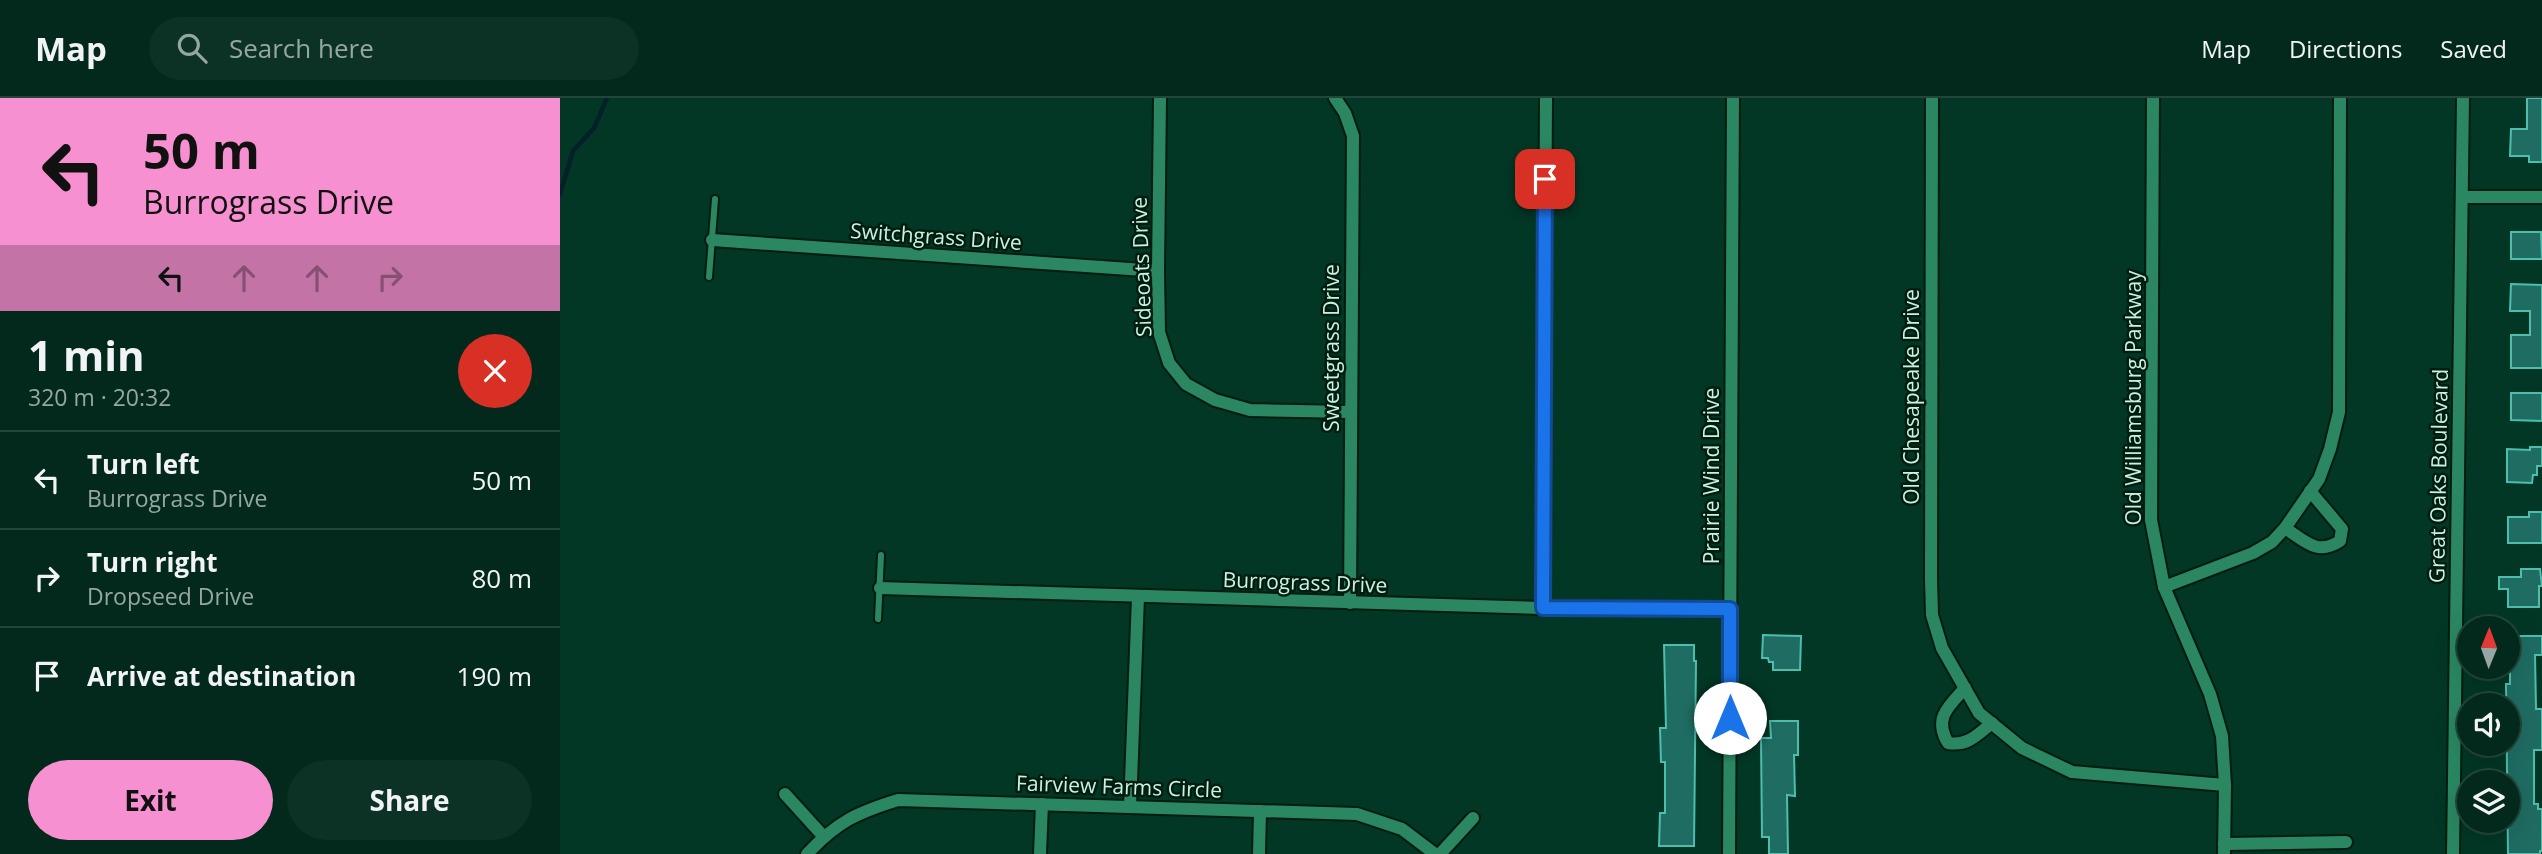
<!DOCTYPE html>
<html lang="en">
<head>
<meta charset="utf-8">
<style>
  :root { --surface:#02291c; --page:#0c3125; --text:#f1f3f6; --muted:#96a6a3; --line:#23453b; --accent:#f690d0 }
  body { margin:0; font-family:"Open Sans",sans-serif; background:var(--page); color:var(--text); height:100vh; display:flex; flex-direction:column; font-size:26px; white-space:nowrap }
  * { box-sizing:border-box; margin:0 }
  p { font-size:23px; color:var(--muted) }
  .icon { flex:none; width:38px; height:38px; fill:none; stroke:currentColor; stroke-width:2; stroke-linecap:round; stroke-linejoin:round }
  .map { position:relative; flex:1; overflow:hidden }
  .side { display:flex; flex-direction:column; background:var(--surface); width:560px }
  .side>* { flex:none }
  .top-card { background:#f690d0; color:#111; overflow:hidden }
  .needle { width:46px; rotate:1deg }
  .tools { position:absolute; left:1897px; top:518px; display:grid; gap:14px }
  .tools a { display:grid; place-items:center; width:63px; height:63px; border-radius:50%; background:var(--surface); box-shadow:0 7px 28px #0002,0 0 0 2px var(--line); font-size:35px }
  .pin { position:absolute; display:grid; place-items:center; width:60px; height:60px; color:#fff; margin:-30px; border-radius:14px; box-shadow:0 4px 10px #0006 }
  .me { position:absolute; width:77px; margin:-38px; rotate:0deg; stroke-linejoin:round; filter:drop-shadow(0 0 5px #0008) }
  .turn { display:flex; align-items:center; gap:24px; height:147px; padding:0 28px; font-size:32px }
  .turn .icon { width:91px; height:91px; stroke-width:2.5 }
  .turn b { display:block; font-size:49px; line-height:60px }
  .lanes { display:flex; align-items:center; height:66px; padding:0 28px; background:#0003; justify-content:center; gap:35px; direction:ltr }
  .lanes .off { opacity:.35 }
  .round { display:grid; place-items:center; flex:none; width:74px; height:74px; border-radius:37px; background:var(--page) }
  .overview { display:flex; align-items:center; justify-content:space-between; height:119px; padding:0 28px }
  h1 { font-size:42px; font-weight:700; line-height:52px }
  .cta { display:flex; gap:14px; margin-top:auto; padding:14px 28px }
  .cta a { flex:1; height:80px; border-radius:42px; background:var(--accent); color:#111; font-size:28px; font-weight:700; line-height:80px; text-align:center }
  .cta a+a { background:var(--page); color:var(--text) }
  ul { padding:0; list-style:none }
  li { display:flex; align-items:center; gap:21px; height:98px; padding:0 28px; border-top:2px solid var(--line) }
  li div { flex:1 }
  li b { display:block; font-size:26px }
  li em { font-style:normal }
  header { display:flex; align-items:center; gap:42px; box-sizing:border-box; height:98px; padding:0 35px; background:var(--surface); border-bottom:2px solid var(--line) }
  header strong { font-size:33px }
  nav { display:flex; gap:38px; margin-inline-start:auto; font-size:24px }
  .search { width:490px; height:63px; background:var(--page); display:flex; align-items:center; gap:18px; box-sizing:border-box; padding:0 24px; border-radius:38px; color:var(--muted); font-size:26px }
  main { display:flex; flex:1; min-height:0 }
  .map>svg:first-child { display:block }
</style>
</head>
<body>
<header>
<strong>Map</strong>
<div class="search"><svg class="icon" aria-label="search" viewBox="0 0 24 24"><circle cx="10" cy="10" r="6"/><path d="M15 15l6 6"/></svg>Search here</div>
<nav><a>Map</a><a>Directions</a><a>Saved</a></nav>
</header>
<main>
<section class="side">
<div class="top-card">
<div class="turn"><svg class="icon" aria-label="left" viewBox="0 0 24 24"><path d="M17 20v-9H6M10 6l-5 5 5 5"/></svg><div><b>50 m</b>Burrograss Drive</div></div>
<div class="lanes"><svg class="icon" aria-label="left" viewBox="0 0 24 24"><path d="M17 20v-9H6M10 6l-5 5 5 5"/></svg><svg class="icon off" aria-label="ahead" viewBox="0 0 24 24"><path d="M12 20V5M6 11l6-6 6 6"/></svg><svg class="icon off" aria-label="ahead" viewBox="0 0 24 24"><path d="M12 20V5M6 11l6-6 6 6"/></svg><svg class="icon off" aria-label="right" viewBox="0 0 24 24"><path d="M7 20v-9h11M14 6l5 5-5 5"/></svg></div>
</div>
<div class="overview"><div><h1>1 min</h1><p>320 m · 20:32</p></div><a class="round" style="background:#d93025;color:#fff"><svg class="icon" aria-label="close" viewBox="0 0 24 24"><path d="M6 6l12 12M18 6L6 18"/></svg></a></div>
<ul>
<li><svg class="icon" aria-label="left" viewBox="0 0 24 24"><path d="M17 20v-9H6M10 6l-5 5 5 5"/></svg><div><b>Turn left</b><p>Burrograss Drive</p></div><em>50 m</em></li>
<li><svg class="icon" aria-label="right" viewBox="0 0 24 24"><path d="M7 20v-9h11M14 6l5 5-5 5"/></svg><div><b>Turn right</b><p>Dropseed Drive</p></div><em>80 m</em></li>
<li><svg class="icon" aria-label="arrive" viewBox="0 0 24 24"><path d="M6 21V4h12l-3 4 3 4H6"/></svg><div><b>Arrive at destination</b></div><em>190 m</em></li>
</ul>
<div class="cta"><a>Exit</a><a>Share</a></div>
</section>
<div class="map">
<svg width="1982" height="756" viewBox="0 0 1982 756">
  <rect width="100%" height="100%" fill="#033725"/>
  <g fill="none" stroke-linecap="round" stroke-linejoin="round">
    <path stroke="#042029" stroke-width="4.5" d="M0,96L13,53L34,30L47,0"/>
  </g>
  <g fill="#1f6c62" stroke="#4dbdae" stroke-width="2">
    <path d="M1967,0H1982V64H1969V58H1950L1951,31H1967Z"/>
    <path d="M1951,134H1981L1982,161H1951Z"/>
    <path d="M1951,186L1982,187V270H1951V237H1970V213H1950Z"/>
    <path d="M1951,295H1982V323L1951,322Z"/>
    <path d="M1970,349H1982V368H1977V377H1973L1972,385L1947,384V351L1970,352Z"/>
    <path d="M1969,414H1982V445H1948V419H1969Z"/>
    <path d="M1961,471H1980L1982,488H1979V509H1948V491H1939V479H1961Z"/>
    <path d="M1203,537L1241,538L1240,572H1213V564H1209L1208,560H1202Z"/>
    <path d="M1950,538H1982V557H1975L1976,611H1982V652H1974V706H1978V711H1982V753H1980V756H1948L1946,586H1950Z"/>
    <path d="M1104,547H1134V563H1136L1134,748H1099L1100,715H1105V664H1101L1100,630H1106Z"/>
    <path d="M1210,623H1238V657H1234L1235,698L1227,697L1228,756H1209V739H1202L1201,640H1211Z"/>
  </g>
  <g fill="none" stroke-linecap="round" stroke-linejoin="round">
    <defs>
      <g id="service">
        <path d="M149,179L155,101"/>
        <path d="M318,521L321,457"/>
      </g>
      <g id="minor">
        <path d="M600,0L598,173L599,234L609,265L626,286L655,302L690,312L791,314"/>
        <path d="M775,0L785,15L793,38L790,505"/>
        <path d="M1372,0L1371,481L1372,517L1382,550L1419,615L1462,650L1512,674L1665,687"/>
        <path d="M1593,0L1591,422L1604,489L1650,596L1662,638L1665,687L1664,756"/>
        <path d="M1902,99H1982"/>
        <path d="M152,142L598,173"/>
        <path d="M1725,430C1745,443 1757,458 1780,443L1782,431L1750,393"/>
        <path d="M1604,489L1693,455L1712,444L1725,430L1759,381L1770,351L1779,314L1780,0"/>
        <path d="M320,490L983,510L1170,511"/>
        <path d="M983,510L986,0"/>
        <path d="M1405,590C1389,608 1373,620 1388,645C1408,648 1417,637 1432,625"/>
        <path d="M225,696L264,739"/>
        <path d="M570,709L578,499"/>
        <path d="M1664,746L1786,744"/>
        <path d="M247,756C277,724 296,715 338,702L797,716L842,731L875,756"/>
        <path d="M480,756L482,706"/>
        <path d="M699,756L700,713"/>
        <path d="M880,756L913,720"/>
        <path d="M1169,756L1173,0"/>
        <path d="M1893,756L1903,0"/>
      </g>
    </defs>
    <use href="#service" stroke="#011c10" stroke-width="10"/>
    <use href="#minor" stroke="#011c10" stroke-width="16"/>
    <use href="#service" stroke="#2a8762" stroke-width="6"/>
    <use href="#minor" stroke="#2a8762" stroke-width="12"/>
  </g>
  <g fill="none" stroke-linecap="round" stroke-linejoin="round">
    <defs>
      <path id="route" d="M985,81L983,510L1170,511V620"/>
    </defs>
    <use href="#route" stroke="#114b97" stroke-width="18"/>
    <use href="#route" stroke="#1a73e8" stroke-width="12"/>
  </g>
  <g text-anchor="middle" stroke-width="5" stroke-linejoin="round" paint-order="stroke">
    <g font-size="21" fill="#c9f3de" stroke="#011c10">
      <text transform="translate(376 139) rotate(4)" y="7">Switchgrass Drive</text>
      <text transform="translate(582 169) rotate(-92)" y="7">Sideoats Drive</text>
      <text transform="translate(772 250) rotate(-90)" y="7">Sweetgrass Drive</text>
      <text transform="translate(1352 299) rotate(-90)" y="7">Old Chesapeake Drive</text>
      <text transform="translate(1574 300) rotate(-90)" y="7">Old Williamsburg Parkway</text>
      <text transform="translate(1152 378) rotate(-90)" y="7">Prairie Wind Drive</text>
      <text transform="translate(1879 378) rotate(-89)" y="7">Great Oaks Boulevard</text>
      <text transform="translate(745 485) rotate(2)" y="7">Burrograss Drive</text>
      <text transform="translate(559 689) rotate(2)" y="7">Fairview Farms Circle</text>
    </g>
  </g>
</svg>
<div class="tools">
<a><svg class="needle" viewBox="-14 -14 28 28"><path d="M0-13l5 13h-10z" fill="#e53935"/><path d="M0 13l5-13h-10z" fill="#96a6a3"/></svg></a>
<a><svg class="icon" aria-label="sound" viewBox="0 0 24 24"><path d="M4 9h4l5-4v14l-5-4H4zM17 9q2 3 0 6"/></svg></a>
<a><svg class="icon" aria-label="layers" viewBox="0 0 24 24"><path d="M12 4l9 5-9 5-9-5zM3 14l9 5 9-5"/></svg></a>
</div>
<div class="pin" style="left:985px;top:81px;background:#d93025"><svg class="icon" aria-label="arrive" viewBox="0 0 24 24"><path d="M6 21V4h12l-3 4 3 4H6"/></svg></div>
<svg class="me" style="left:1170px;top:620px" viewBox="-20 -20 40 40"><circle r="19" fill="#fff"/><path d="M0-13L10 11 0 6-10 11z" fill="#1a73e8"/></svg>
</div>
</main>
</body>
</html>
